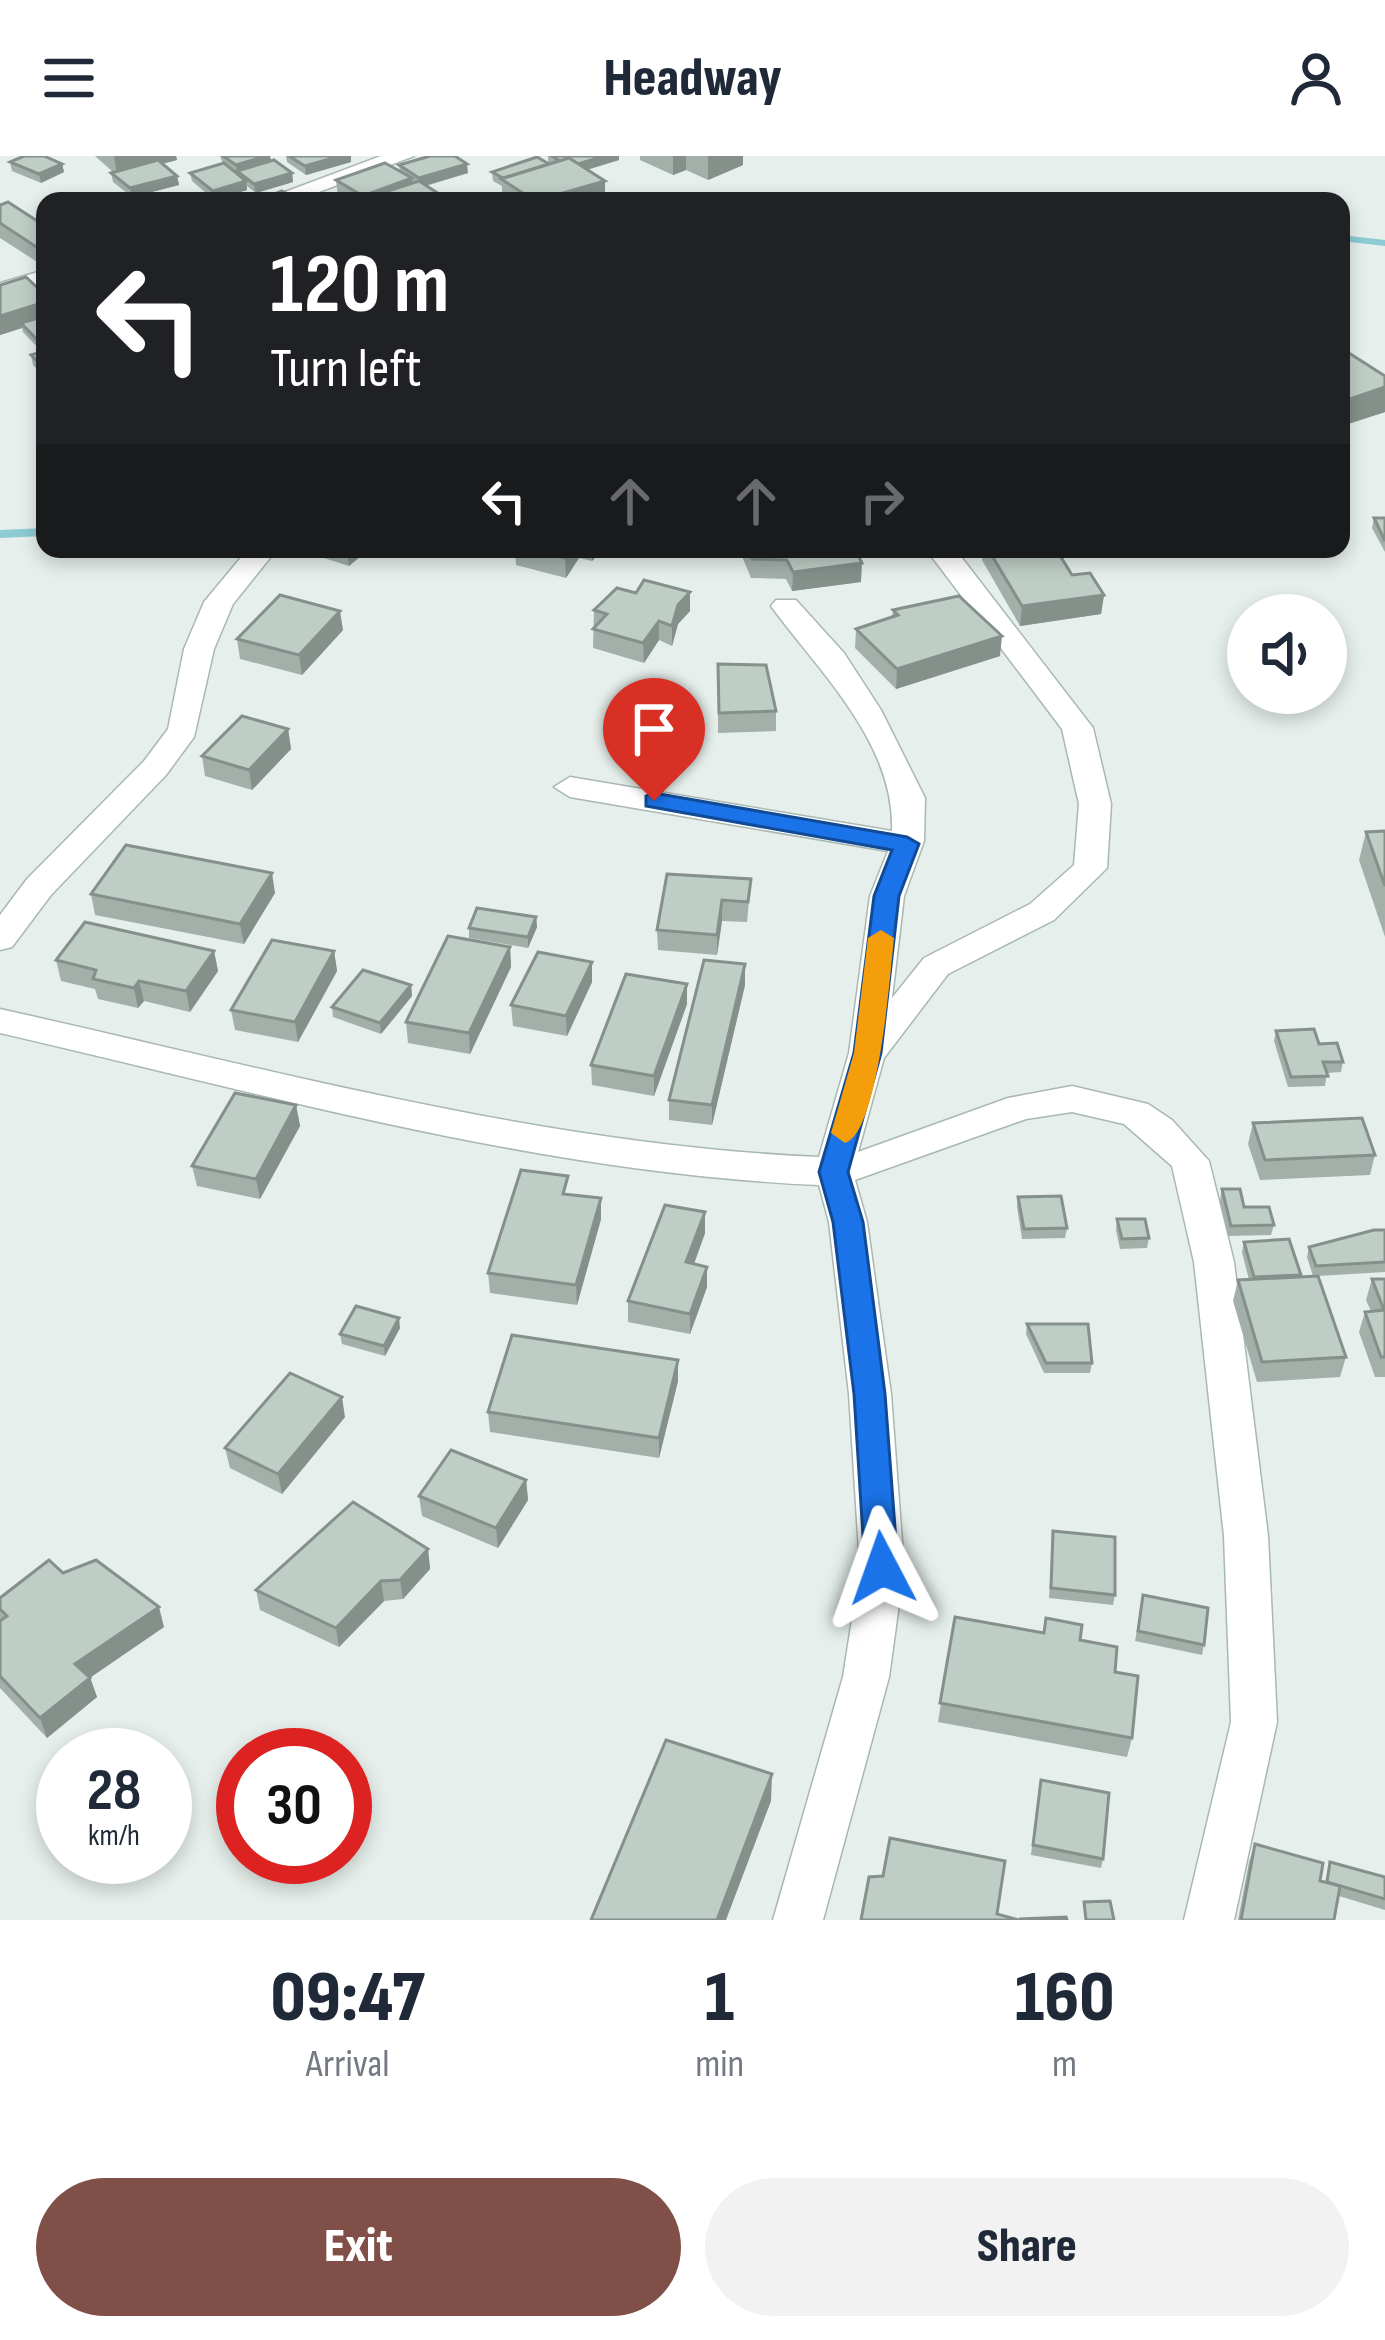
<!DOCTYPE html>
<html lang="en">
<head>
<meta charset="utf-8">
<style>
  :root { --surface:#fff; --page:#f2f2f3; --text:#1f2937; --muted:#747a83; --accent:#805048 }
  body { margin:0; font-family:"Sofia Sans Condensed",sans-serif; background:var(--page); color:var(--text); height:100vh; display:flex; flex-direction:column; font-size:45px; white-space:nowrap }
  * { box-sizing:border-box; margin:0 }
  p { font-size:39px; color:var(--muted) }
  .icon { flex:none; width:66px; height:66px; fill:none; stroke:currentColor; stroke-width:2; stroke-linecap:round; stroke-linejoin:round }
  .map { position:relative; height:1764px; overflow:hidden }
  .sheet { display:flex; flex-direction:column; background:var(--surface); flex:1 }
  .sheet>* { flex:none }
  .top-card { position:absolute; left:36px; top:36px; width:1314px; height:366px; border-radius:24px; box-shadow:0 6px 18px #0003; background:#202124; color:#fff; overflow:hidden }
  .fabs { position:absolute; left:1227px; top:438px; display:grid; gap:24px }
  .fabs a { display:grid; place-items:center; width:120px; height:120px; border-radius:50%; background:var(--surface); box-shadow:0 6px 18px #0003; font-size:60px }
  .speed { position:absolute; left:36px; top:1572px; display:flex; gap:24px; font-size:60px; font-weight:700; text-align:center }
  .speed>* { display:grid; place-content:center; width:156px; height:156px; border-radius:50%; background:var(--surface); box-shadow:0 6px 18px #0003; line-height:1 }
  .speed small { font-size:30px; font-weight:400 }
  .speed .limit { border:18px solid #d22; background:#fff; color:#111 }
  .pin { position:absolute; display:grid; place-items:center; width:102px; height:102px; color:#fff; margin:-123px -51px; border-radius:50% 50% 50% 0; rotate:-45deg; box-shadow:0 0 12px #0007 }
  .pin .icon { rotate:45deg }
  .me { position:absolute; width:132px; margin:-66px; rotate:356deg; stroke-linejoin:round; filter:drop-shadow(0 0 9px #0008) }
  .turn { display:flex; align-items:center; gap:42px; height:252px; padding:0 36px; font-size:54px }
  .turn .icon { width:156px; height:156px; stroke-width:2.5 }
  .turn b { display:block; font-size:84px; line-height:102px }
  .lanes { display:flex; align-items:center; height:114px; padding:0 36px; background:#0003; justify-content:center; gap:60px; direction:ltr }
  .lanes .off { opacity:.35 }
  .eta { display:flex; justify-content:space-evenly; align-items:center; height:204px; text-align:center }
  .eta b { font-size:72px; font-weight:800; line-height:84px }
  .primary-button { display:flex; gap:24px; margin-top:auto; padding:24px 36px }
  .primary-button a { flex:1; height:138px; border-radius:72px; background:var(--accent); color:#fff; font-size:48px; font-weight:800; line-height:138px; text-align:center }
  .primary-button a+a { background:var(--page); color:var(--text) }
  header { display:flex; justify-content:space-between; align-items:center; height:156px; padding:0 36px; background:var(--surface); font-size:54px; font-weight:800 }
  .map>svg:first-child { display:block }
</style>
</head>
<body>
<header><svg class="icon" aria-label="menu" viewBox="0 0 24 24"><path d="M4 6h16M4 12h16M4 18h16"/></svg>Headway<svg class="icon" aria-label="person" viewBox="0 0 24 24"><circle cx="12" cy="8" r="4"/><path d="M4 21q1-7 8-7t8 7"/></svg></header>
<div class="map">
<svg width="1385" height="1764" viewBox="0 0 1385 1764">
  <rect width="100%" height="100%" fill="#e6efeb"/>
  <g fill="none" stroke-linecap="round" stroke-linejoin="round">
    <g fill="#8dcbd5" fill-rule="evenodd">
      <path d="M844,42H857L862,45H839Z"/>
      <path d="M1341,79L1385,84V90L1341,85Z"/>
      <path d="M45,372V380L0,382V374Z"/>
    </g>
    <defs>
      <g id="minor">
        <path d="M381,0H414L295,45H261Z"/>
        <path d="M45,114V129L0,142V127Z"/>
        <path d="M248,393H277L233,448L214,493L194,581L166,619L51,739L12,791L0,794V759L27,723L144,605L168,573L184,493L204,446Z"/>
        <path d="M926,393H955L1093,572L1111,648L1107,712L1054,764L948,818L884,902L858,996L1008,942L1072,930L1148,948L1172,964L1209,1005L1234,1106L1268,1380L1277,1566L1234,1764H1184L1231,1566L1224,1380L1194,1106L1172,1010L1124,968L1072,956L1026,963L855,1024L867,1066L891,1238L904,1412L889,1521L823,1764H773L843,1521L860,1412L849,1238L829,1066L819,1029C541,1017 269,939 0,877V853C270,913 542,989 819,1001L849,897L870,740L888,695L570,641L554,631L570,621L892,675C895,587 820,517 771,450L776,444H796L844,497L881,554L925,642L924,685L904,740L892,842L924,802L1030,748L1074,709L1079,648L1062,573Z"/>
      </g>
    </defs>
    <use href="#minor" stroke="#a8b8b2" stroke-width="3"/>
    <use href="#minor" fill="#fff" fill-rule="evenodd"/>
  </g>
  <g fill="#a3b0aa">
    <path d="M95,0H176L177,4L162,8L177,20L179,29L132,41L113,26L111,17L113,16Z"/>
    <path d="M220,0H270L271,5L292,17L293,26L256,37L247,30V34L214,44L192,25L190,17L223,8Z"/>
    <path d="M286,0H351V6L306,19L287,6Z"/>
    <path d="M533,0H541L538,1L549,8H551L548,6V0H619V4L587,14L605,25V42L596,45H510L502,40V30L493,25L492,16L536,2Z"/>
    <path d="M640,0H743V9L708,24L686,14L673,19L640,4Z"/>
    <path d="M10,6L62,8L64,16L41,27L12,15Z"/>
    <path d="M399,9L468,17L426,30L450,45H344L338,42L336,24L400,16Z"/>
    <path d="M0,47L45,70V111L0,82Z"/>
    <path d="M0,129L45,139V215L41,217L33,209L31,199L42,196L23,176L22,172L0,179Z"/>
    <path d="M1341,192L1385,220V256L1345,269L1341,267Z"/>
    <path d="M1374,362H1385V396L1372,372Z"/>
    <path d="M311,393H369L349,410L311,398Z"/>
    <path d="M515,393H603L592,405L579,402L566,422L516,409Z"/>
    <path d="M739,393H855L861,426L792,435L786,423L751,422Z"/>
    <path d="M983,393H1056L1072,419L1104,439L1101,458L1020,470L982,404Z"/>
    <path d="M594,454L690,455L678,468L672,490L659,484L644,507L593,492Z"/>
    <path d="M893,454L1000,500L896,533L855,492L856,473L892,461Z"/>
    <path d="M343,474L302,519L240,503L237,483Z"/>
    <path d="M718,508L776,555V575L718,577Z"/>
    <path d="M288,573L291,593L252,634L205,620L202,600Z"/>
    <path d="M1385,675V781L1359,704L1366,676Z"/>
    <path d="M751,723L747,766L722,765L717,799L658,794L657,774Z"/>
    <path d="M275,737L244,788L95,759L91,738Z"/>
    <path d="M536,761L537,771L528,792L469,782V772Z"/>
    <path d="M510,791L511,811L470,898L408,887L406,866Z"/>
    <path d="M214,795L218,815L190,856L144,845L138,852L98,843L95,833L61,825L56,804Z"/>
    <path d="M334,795L337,815L298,886L235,874L231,854Z"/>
    <path d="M592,806V826L567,880L513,870L511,849Z"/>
    <path d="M745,808V829L712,969L669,964V944Z"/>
    <path d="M411,829L412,840L381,878L333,861L332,851Z"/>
    <path d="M687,848L654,940L592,929L591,909Z"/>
    <path d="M1276,875L1319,888L1343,906L1341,916L1327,917L1325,930L1288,931L1274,885Z"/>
    <path d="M296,949L300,970L260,1043L197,1030L192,1010Z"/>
    <path d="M1253,967L1375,999L1370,1019L1260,1024L1248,988Z"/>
    <path d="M1222,1033L1244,1051L1274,1069L1271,1079L1228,1080L1220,1044Z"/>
    <path d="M1018,1041L1067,1072L1065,1082L1022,1083L1017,1051Z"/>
    <path d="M601,1042V1063L577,1149L490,1137L488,1117Z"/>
    <path d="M705,1056V1077L694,1108L707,1131L690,1178L628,1166V1145Z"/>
    <path d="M1117,1063L1149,1082L1147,1092L1120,1093L1116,1074Z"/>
    <path d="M1385,1074V1116L1318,1120L1346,1201L1340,1221L1257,1226L1233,1145L1238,1124H1249L1242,1096L1244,1086L1301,1121L1313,1120L1307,1101L1309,1091Z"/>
    <path d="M1372,1123H1385V1221H1375L1359,1176L1365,1156L1371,1155L1366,1144Z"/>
    <path d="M1027,1168L1092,1207L1090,1217H1044L1026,1178Z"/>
    <path d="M400,1172L385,1200L342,1188L340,1178Z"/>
    <path d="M678,1204V1225L659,1302L490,1276L488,1256Z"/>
    <path d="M345,1261L282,1338L230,1312L225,1292Z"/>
    <path d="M526,1324L528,1344L498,1392L422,1360L419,1340Z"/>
    <path d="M1053,1375L1115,1439L1113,1449L1049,1442Z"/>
    <path d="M428,1393L430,1413L403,1443L384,1445L339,1491L260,1454L256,1434Z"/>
    <path d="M63,1417L164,1471L90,1521L97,1541L47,1582L0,1532V1442Z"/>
    <path d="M1143,1439L1204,1489L1202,1499L1135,1485Z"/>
    <path d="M955,1461L1080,1484L1115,1516L1132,1582L1127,1601L938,1566Z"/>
    <path d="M1039,1633L1103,1703L1101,1712L1031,1699Z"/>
    <path d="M1255,1688L1325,1726L1330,1706L1385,1721V1754L1339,1740L1334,1764H1238L1249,1706Z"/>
  </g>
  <g fill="#85908b">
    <path d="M114,0H176L177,4L117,19Z"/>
    <path d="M266,0H270L271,7L237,18L236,9Z"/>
    <path d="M340,0H351V6L306,19L305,10Z"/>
    <path d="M604,0H619V4L569,19V11Z"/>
    <path d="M673,0H686V14L673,19Z"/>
    <path d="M708,0H743V9L708,24Z"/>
    <path d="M62,8L64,16L41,27L39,18Z"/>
    <path d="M467,8L468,17L420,31L419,22Z"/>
    <path d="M292,17L293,26L256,37L254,28Z"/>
    <path d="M177,20L179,29L132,41L130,32Z"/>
    <path d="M412,22L413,40L366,42V45H363V40Z"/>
    <path d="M246,25L247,34L214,44L213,35Z"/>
    <path d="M605,25V42L596,45H540Z"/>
    <path d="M45,146V165L21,167L22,172L0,179V160Z"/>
    <path d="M1385,231V256L1345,269L1350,243Z"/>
    <path d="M356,393H369L349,410L348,400Z"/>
    <path d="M571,393H579V402L566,422L565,402Z"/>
    <path d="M591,393H603L592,405Z"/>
    <path d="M862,407L861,426L792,435L793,416Z"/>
    <path d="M690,436V455L678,468L672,490V470L678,449Z"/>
    <path d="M1104,439L1101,458L1020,470L1022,450Z"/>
    <path d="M340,455L343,474L302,519L299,499Z"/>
    <path d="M659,465V484L644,507L643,487Z"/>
    <path d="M1002,480L1000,500L896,533L897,513Z"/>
    <path d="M288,573L291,593L252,634L249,614Z"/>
    <path d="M272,717L275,737L244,788L240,768Z"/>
    <path d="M722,744V765L717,799V779Z"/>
    <path d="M536,761L537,771L528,792V781Z"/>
    <path d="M510,791L511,811L470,898L469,877Z"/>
    <path d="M214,795L218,815L190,856L186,835Z"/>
    <path d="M334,795L337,815L298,886L295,866Z"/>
    <path d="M592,806V826L567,880L566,860Z"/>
    <path d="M745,808V829L712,969V949Z"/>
    <path d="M139,825L144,845L138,852L134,832Z"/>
    <path d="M687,828V848L654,940V920Z"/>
    <path d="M411,829L412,840L381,878L380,867Z"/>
    <path d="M296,949L300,970L260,1043L256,1023Z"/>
    <path d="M601,1042V1063L577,1149L576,1129Z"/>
    <path d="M705,1056V1077L687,1127L686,1106Z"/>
    <path d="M707,1111V1131L690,1178V1158Z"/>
    <path d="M399,1162L400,1172L385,1200L384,1190Z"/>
    <path d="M678,1204V1225L659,1302V1282Z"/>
    <path d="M342,1241L345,1261L282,1338L278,1318Z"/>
    <path d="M526,1324L528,1344L498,1392L496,1372Z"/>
    <path d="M428,1393L430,1413L403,1443L400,1424Z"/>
    <path d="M381,1425L384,1445L339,1491L336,1472Z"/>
    <path d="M159,1451L164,1471L81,1528L75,1508Z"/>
    <path d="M90,1522L97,1541L47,1582L40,1562Z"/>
    <path d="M772,1618L771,1645L726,1764H717Z"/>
  </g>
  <g fill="#becdc6" stroke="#85908b" stroke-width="3">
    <path d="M24,0H44L62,8L39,18L10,6Z"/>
    <path d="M223,0H266L236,9Z"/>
    <path d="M289,0H340L305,10Z"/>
    <path d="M430,0H455L467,8L419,22L399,9Z"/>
    <path d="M552,0H604L578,8L569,2L560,5Z"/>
    <path d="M537,1L549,8L503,22L492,16Z"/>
    <path d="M569,2L605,25L535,45L501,23Z"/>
    <path d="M158,4L177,20L130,32L111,17Z"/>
    <path d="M274,4L292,17L254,28L237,15Z"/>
    <path d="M224,7L246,25L213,35L190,17Z"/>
    <path d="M385,7L412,22L363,40L336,24Z"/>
    <path d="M419,25L450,45H371L366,42Z"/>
    <path d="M282,35L298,43L294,45H257Z"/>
    <path d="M8,46L45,70V92L41,94L0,67V49Z"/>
    <path d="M26,121L45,139V146L0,160V129Z"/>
    <path d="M45,160V191H44L21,167Z"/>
    <path d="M1341,192L1385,220V231L1350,243L1341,236Z"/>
    <path d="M45,195V206L39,207L31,199Z"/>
    <path d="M1374,362H1385V385Z"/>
    <path d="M325,393H356L348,400Z"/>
    <path d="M529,393H571L565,402Z"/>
    <path d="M747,393H855L862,407L793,416L787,404L752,403Z"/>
    <path d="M988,393H1056L1072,419L1090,417L1104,439L1022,450Z"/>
    <path d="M644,424L690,436L678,449L672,470L659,465L643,487L593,473L607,458L594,454L617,432L636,437Z"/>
    <path d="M280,439L340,455L299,499L237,483Z"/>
    <path d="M959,440L1002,480L897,513L856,473L898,459L893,454Z"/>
    <path d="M718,508L766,509L776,555L719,557Z"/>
    <path d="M242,560L288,573L249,614L202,600Z"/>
    <path d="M1385,675V730L1366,676Z"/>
    <path d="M126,689L272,717L240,768L91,738Z"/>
    <path d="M667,718L751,723L748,746L722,744L717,779L657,774Z"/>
    <path d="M477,752L536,761L528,781L469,772Z"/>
    <path d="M85,766L214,795L186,835L139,825L134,832L93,823L96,814L56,804Z"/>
    <path d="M448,780L510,791L469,877L406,866Z"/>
    <path d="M272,784L334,795L295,866L231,854Z"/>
    <path d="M538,796L592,806L566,860L511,849Z"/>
    <path d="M704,804L745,808L712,949L669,944Z"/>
    <path d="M363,814L411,829L380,867L332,851Z"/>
    <path d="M626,818L687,828L654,920L591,909Z"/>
    <path d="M1314,873L1319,888L1337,887L1343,906H1323L1328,920L1291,921L1276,875Z"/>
    <path d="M235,937L296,949L256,1023L192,1010Z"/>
    <path d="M1362,962L1375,999L1265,1004L1253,967Z"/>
    <path d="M521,1014L568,1020L563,1038L601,1042L576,1129L488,1117Z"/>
    <path d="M1222,1033H1240L1244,1051H1269L1274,1069L1231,1070Z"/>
    <path d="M1061,1040L1067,1072L1024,1073L1018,1041Z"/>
    <path d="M665,1049L705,1056L686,1106L707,1111L690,1158L628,1145Z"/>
    <path d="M1117,1063H1145L1149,1082L1122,1083Z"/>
    <path d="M1374,1074H1385V1106L1316,1110L1309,1091Z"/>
    <path d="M1289,1083L1301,1119L1254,1121L1244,1086Z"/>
    <path d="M1318,1120L1346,1201L1262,1206L1238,1124Z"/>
    <path d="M1372,1123H1385V1201H1381L1365,1156L1384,1154Z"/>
    <path d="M356,1150L399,1162L384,1190L340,1178Z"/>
    <path d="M1027,1168H1088L1092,1207H1046Z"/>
    <path d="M512,1179L678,1204L659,1282L488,1256Z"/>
    <path d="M290,1217L342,1241L278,1318L225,1292Z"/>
    <path d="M451,1294L526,1324L496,1372L419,1340Z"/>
    <path d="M353,1346L428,1393L400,1424L381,1425L336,1472L256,1434Z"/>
    <path d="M1053,1375L1115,1381V1439L1051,1432Z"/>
    <path d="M49,1404L63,1417L96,1404L159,1451L75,1508L90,1522L40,1562L0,1520V1465L7,1460L0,1453V1442Z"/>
    <path d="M1143,1439L1208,1452L1204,1489L1138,1475Z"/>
    <path d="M955,1461L1044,1477L1046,1462L1082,1469L1080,1484L1117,1491L1115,1516L1138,1520L1132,1582L940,1547Z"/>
    <path d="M666,1584L772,1618L717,1764H591Z"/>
    <path d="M1041,1624L1109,1637L1103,1703L1033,1689Z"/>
    <path d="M890,1682L1005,1705L997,1758L1019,1764H861L869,1721L883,1720Z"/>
    <path d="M1255,1688L1323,1707L1320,1725L1340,1730L1334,1764H1241Z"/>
    <path d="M1330,1706L1385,1721V1743L1327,1726Z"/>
    <path d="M1110,1745L1114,1764H1086L1084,1746Z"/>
    <path d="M1066,1761L1067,1764L1019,1763Z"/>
  </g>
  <path fill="#1a73e8" stroke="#114b97" stroke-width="3" d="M654,637L907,681L919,688L899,740L881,897L848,1016L863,1066L885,1238L898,1412L894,1422L882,1426L870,1422L865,1412L854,1238L833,1066L819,1016L854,897L874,740L892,694L646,650V640Z"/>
  <path fill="#f59e0b" d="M881,774L894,782C890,818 879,977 845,987L831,977L854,897L868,782Z"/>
</svg>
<div class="fabs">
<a><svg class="icon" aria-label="sound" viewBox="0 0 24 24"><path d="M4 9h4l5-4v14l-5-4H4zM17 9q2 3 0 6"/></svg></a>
</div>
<div class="speed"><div>28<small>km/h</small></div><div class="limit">30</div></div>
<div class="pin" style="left:654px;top:645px;background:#d93025"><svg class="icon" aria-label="arrive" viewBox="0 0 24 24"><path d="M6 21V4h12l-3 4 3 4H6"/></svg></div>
<svg class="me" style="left:882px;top:1412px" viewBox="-20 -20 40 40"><path d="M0-17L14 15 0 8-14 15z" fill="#1a73e8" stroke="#fff" stroke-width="4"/></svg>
<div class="top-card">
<div class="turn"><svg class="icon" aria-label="left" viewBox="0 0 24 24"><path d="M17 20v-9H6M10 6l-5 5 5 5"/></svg><div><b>120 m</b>Turn left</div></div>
<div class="lanes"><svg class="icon" aria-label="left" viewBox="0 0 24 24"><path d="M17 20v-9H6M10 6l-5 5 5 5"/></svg><svg class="icon off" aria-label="ahead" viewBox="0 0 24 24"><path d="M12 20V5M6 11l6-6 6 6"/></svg><svg class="icon off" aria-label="ahead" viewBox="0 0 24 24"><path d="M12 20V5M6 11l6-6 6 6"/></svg><svg class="icon off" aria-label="right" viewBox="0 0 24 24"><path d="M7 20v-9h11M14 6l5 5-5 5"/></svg></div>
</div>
</div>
<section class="sheet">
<div class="eta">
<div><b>09:47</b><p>Arrival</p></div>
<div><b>1</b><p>min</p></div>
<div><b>160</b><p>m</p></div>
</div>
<div class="primary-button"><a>Exit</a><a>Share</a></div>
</section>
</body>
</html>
